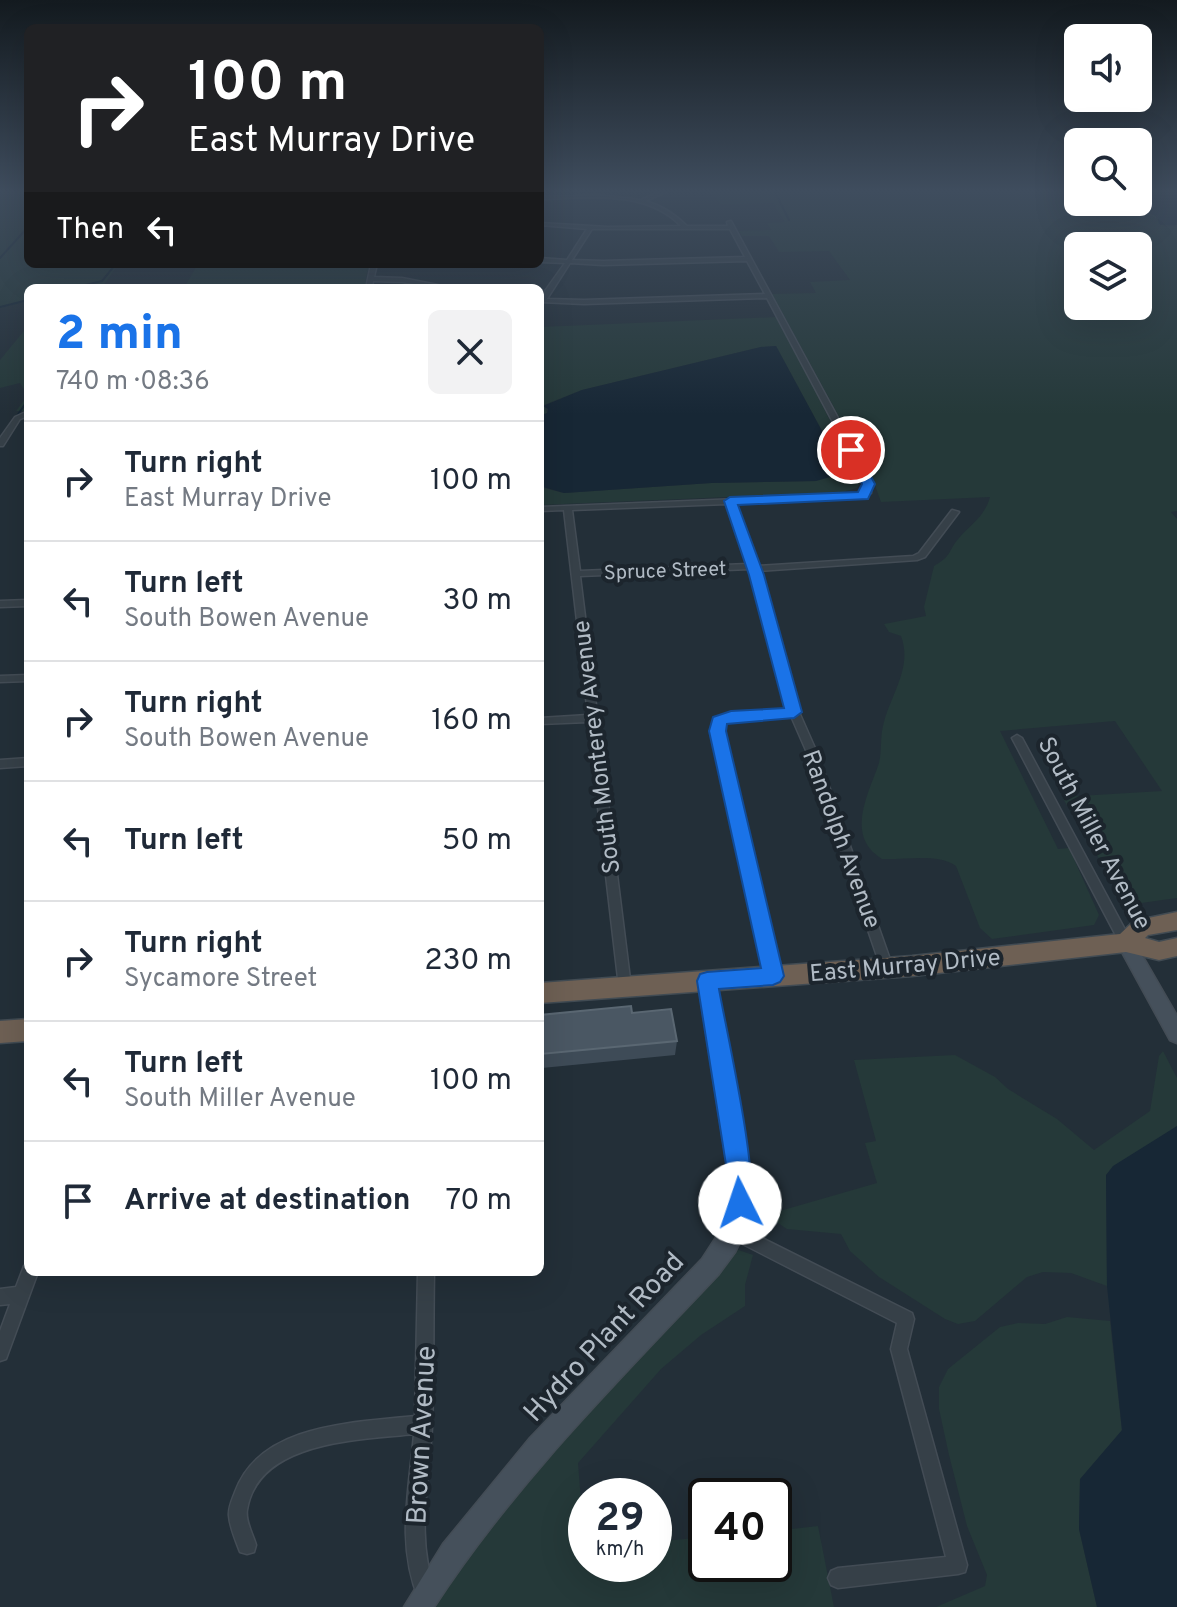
<!DOCTYPE html>
<html lang="en">
<head>
<meta charset="utf-8">
<style>
  :root { --surface:#fff; --page:#f2f2f3; --text:#1f2937; --muted:#747a83; --line:#e0e1e3; --accent:#1a73e8 }
  body { margin:0; font-family:Overpass,sans-serif; background:var(--page); color:var(--text); height:100vh; display:flex; flex-direction:column; font-size:30px; white-space:nowrap }
  * { box-sizing:border-box; margin:0 }
  p { font-size:26px; color:var(--muted) }
  .icon { flex:none; width:44px; height:44px; fill:none; stroke:currentColor; stroke-width:2; stroke-linecap:round; stroke-linejoin:round }
  .map { position:relative; flex:1; overflow:hidden }
  .panel { position:absolute; left:24px; top:284px; width:520px; height:992px; display:flex; flex-direction:column; background:var(--surface); border-radius:12px; box-shadow:0 8px 32px #0002 }
  .panel>* { flex:none }
  .top-card { position:absolute; left:24px; top:24px; width:520px; height:244px; border-radius:12px; box-shadow:0 8px 32px #0002; background:#202124; color:#fff; overflow:hidden }
  .controls { position:absolute; left:1064px; top:24px; display:grid; gap:16px }
  .controls a { display:grid; place-items:center; width:88px; height:88px; border-radius:12px; background:var(--surface); box-shadow:0 8px 32px #0002; font-size:40px }
  .speed { position:absolute; left:568px; top:1478px; display:flex; gap:16px; font-size:40px; font-weight:700; text-align:center }
  .speed>* { display:grid; place-content:center; width:104px; height:104px; border-radius:50%; background:var(--surface); box-shadow:0 8px 32px #0002; line-height:1 }
  .speed small { font-size:20px; font-weight:400 }
  .speed .limit { border:4px solid #111; border-radius:12px; background:#fff; color:#111 }
  .pin { position:absolute; display:grid; place-items:center; width:68px; height:68px; color:#fff; margin:-34px; border:4px solid #fff; border-radius:50%; box-shadow:0 2px 8px #0007 }
  .me { position:absolute; width:88px; margin:-44px; rotate:356deg; stroke-linejoin:round; filter:drop-shadow(0 0 6px #0008) }
  .turn { display:flex; align-items:center; gap:28px; height:168px; padding:0 32px; font-size:36px }
  .turn .icon { width:104px; height:104px; stroke-width:2.5 }
  .turn b { display:block; font-size:56px; line-height:68px }
  .then { display:flex; align-items:center; height:76px; padding:0 32px; background:#0003; gap:16px; font-size:30px }
  .round { display:grid; place-items:center; flex:none; width:84px; height:84px; border-radius:12px; background:var(--page) }
  .head { display:flex; align-items:center; justify-content:space-between; height:136px; padding:0 32px }
  h1 { font-size:48px; font-weight:800; line-height:60px; color:var(--accent) }
  ul { padding:0; list-style:none }
  li { display:flex; align-items:center; gap:24px; height:120px; padding:0 32px; border-top:2px solid var(--line) }
  li div { flex:1 }
  li b { display:block; font-size:30px }
  li em { font-style:normal }
  .map>svg:first-child { display:block }
</style>
</head>
<body>
<div class="map">
<svg width="1177" height="1607" viewBox="0 0 1177 1607">
  <rect width="100%" height="100%" fill="#232f38"/>
  <g fill="#253939" fill-rule="evenodd">
    <path d="M0,190H28V264H118L104,285L28,288V301L0,308Z"/>
    <path d="M693,190H1078V202H1138V200L1149,208L1145,210L1156,216L1159,223L1166,227L1177,225V511L1171,512L1177,519V898L1127,905L1062,797L1162,791L1115,721L1000,731L1058,849L1069,848L1099,915L1094,925L992,939L980,928L956,866C938,853 905,860 882,859C844,836 869,793 879,763C882,751 880,738 883,726C890,695 913,668 901,636L889,632L884,624L926,616L924,607L934,566C953,555 947,552 959,538C972,523 985,516 990,497L881,502L872,477L772,294L816,293L810,282L850,280L829,251L779,252L769,236H742L739,231L771,230L767,223L785,222L773,203L720,204L716,196ZM1078,246H1138V306H1078Z"/>
    <path d="M198,264H369L364,288H184Z"/>
    <path d="M777,317L861,481L857,488L843,492L540,505V487L564,493L711,483L816,481L832,473L820,445L822,431L776,346L761,347L582,390L544,405L547,413L540,416V327Z"/>
    <path d="M28,326V411H16L28,395L20,383L0,388V360Z"/>
    <path d="M1163,1051L1177,1078V1126L1106,1175L1107,1286L1071,1273L1043,1272L1027,1277L975,1321L958,1324L945,1319L879,1277L850,1251L841,1234L787,1229L766,1215L877,1183L865,1143L876,1141L854,1060L955,1055L995,1077L1008,1089L1057,1119L1094,1150L1150,1111L1159,1056Z"/>
    <path d="M736,1249L753,1255L745,1285V1306L701,1335L661,1369L578,1463L586,1564H654V1542L706,1537V1564H774V1531L818,1526L834,1607H433L478,1537L537,1465Z"/>
    <path d="M1067,1317L1110,1321L1122,1431L1080,1480L1079,1529L1097,1607H936L985,1586L987,1575L967,1526L949,1455L939,1409V1387L948,1369L1000,1327L1018,1323L1045,1324Z"/>
  </g>
  <g fill="#172735">
    <path d="M1138,190H1177V225H1160L1156,216L1144,211L1149,208L1138,200Z"/>
    <path d="M776,346L822,431L820,445L832,473L830,477L816,481L711,483L564,493L540,486V416L547,413L548,409L543,406L582,390L761,347Z"/>
    <path d="M1177,1126V1607H1097L1079,1529L1080,1479L1122,1430L1107,1286L1106,1175L1113,1166Z"/>
  </g>
  <g fill="none" stroke-linecap="round" stroke-linejoin="round">
    <g stroke="#172735" stroke-width="2">
      <path d="M779,190L776,194L789,220"/>
      <path d="M0,258L28,227"/>
      <path d="M73,288L102,281L116,264"/>
      <path d="M0,307L28,300"/>
      <path d="M14,420L28,400"/>
      <path d="M0,438L8,427"/>
    </g>
    <defs>
      <g id="street">
        <path d="M664,190L666,192L645,201C663,206 674,214 687,226H728L727,222L731,221L870,477L871,493L863,498L735,504L757,566L913,556L919,553L952,510L959,512L925,557L917,560L759,571L799,712L818,755L893,968L891,972L887,973L883,972L881,968L808,755L791,716L732,719L724,723L723,731L779,976L778,980L773,981L768,980L767,976L713,731L715,719L731,713L788,709L750,569L580,576L631,987L630,991L625,992L620,991L619,987L588,722L540,724V718L588,715L564,510L540,511V507L861,494L863,492L862,477L767,298L584,304L540,302V298L565,263L540,262V258L567,260L587,229L540,225V223L608,227L681,226C645,189 589,198 540,199V197L598,195L641,200ZM592,229H730L745,257L603,261L572,260ZM747,261L765,294L584,300L547,299L570,263L603,265ZM727,504L748,564L580,571L572,510Z"/>
        <path d="M371,264H377L374,277L402,278L453,288H440L402,282L373,281L372,288H366Z"/>
        <path d="M28,411V416L20,419L3,446H0V438L15,417Z"/>
        <path d="M28,600V606L0,607V601Z"/>
        <path d="M28,675V681L0,682V676Z"/>
        <path d="M1017,735L1022,738L1130,939L1132,943L1130,947L1126,948L1122,947L1012,738Z"/>
        <path d="M28,758V766L0,768V760Z"/>
        <path d="M734,1224L912,1313L914,1319L907,1349L967,1565L965,1572L958,1574L838,1588L831,1585L828,1578L831,1571L838,1568L946,1557L891,1349L897,1323L729,1237L726,1232L729,1227Z"/>
        <path d="M28,1265V1272H38L6,1359L0,1361V1331L10,1304L0,1305V1289L16,1287L24,1266Z"/>
        <path d="M418,1272H434C433,1324 434,1376 432,1427C429,1484 415,1539 436,1593L433,1600L426,1603L419,1600C396,1544 409,1492 414,1434C361,1440 258,1440 247,1510C245,1521 253,1534 256,1545L254,1552L247,1554L240,1552C236,1541 230,1528 229,1516C228,1508 232,1500 235,1492C260,1423 354,1423 415,1416Z"/>
      </g>
      <g id="secondary">
        <path d="M1126,936L1132,938L1177,1016V1043L1170,1040L1117,943L1120,938Z"/>
        <path d="M707,973L714,975L716,981L750,1171V1221L735,1252L718,1275C618,1381 514,1484 434,1607H404L443,1544L530,1438L702,1259L728,1219V1171L698,981L700,975Z"/>
      </g>
      <g id="highway">
        <path d="M1177,912V930L1148,935L1145,938L1159,942L1177,938V956L1159,960L1126,952L912,976L540,1003V983L912,956L1120,934L1134,921Z"/>
        <path d="M28,1019V1041L0,1043V1021Z"/>
      </g>
    </defs>
    <use href="#street" stroke="#434c55" stroke-width="3"/>
    <use href="#secondary" stroke="#434c55" stroke-width="3"/>
    <use href="#highway" stroke="#414b53" stroke-width="3"/>
    <use href="#street" fill="#364048" fill-rule="evenodd"/>
    <use href="#secondary" fill="#45505b" fill-rule="evenodd"/>
    <use href="#highway" fill="#6e6054" fill-rule="evenodd"/>
  </g>
  <path fill="#3e4b57" d="M632,1013L677,1041L675,1055L542,1068L540,1042Z"/>
  <path fill="#4a5763" stroke="#5a6772" stroke-width="2" d="M631,1006L632,1013L671,1009L677,1041L541,1054L540,1015Z"/>
  <linearGradient id="sky" x2="0" y2="1"><stop stop-color="#131a1f"/><stop offset="0.46" stop-color="#3f4d5e"/><stop offset="1" stop-color="#3f4d5e" stop-opacity="0"/></linearGradient>
  <rect width="1177" height="415" fill="url(#sky)"/>
  <path fill="#1a73e8" stroke="#114b97" stroke-width="2" d="M847,447H855L875,484L868,499L738,505L764,575L802,712L794,718L727,724L726,731L784,976L780,982L773,985L719,989C726,1029 761,1183 749,1211L740,1215L732,1211L728,1203L727,1171L697,981L700,974L707,972L761,968L709,731L713,717L731,711L784,708L749,575L724,501L730,497L858,492L862,484L845,450Z"/>
  <g text-anchor="middle" stroke-width="8" stroke-linejoin="round" paint-order="stroke">
    <g font-size="20" fill="#b1bbc5" stroke="#1c252d">
      <text transform="translate(665 570) rotate(-2)" y="7">Spruce Street</text>
    </g>
    <g font-size="24" fill="#b1bbc5" stroke="#1c252d">
      <text transform="translate(596 747) rotate(-97)" y="8">South Monterey Avenue</text>
      <text transform="translate(1095 833) rotate(62)" y="8">South Miller Avenue</text>
      <text transform="translate(842 839) rotate(70)" y="8">Randolph Avenue</text>
      <text transform="translate(905 965) rotate(-5)" y="8">East Murray Drive</text>
    </g>
    <g font-size="28" fill="#b1bbc5" stroke="#1c252d">
      <text transform="translate(603 1336) rotate(-47)" y="10">Hydro Plant Road</text>
      <text transform="translate(420 1435) rotate(-87)" y="10">Brown Avenue</text>
    </g>
  </g>
</svg>
<div class="controls">
<a><svg class="icon" aria-label="sound" viewBox="0 0 24 24"><path d="M4 9h4l5-4v14l-5-4H4zM17 9q2 3 0 6"/></svg></a>
<a><svg class="icon" aria-label="search" viewBox="0 0 24 24"><circle cx="10" cy="10" r="6"/><path d="M15 15l6 6"/></svg></a>
<a><svg class="icon" aria-label="layers" viewBox="0 0 24 24"><path d="M12 4l9 5-9 5-9-5zM3 14l9 5 9-5"/></svg></a>
</div>
<div class="speed"><div>29<small>km/h</small></div><div class="limit">40</div></div>
<div class="pin" style="left:851px;top:450px;background:#d93025"><svg class="icon" aria-label="arrive" viewBox="0 0 24 24"><path d="M6 21V4h12l-3 4 3 4H6"/></svg></div>
<svg class="me" style="left:740px;top:1203px" viewBox="-20 -20 40 40"><circle r="19" fill="#fff"/><path d="M0-13L10 11 0 6-10 11z" fill="#1a73e8"/></svg>
<div class="top-card">
<div class="turn"><svg class="icon" aria-label="right" viewBox="0 0 24 24"><path d="M7 20v-9h11M14 6l5 5-5 5"/></svg><div><b>100 m</b>East Murray Drive</div></div>
<div class="then">Then<svg class="icon" aria-label="left" viewBox="0 0 24 24"><path d="M17 20v-9H6M10 6l-5 5 5 5"/></svg></div>
</div>
<section class="panel">
<div class="head"><div><h1>2 min</h1><p>740 m · 08:36</p></div><a class="round"><svg class="icon" aria-label="close" viewBox="0 0 24 24"><path d="M6 6l12 12M18 6L6 18"/></svg></a></div>
<ul>
<li><svg class="icon" aria-label="right" viewBox="0 0 24 24"><path d="M7 20v-9h11M14 6l5 5-5 5"/></svg><div><b>Turn right</b><p>East Murray Drive</p></div><em>100 m</em></li>
<li><svg class="icon" aria-label="left" viewBox="0 0 24 24"><path d="M17 20v-9H6M10 6l-5 5 5 5"/></svg><div><b>Turn left</b><p>South Bowen Avenue</p></div><em>30 m</em></li>
<li><svg class="icon" aria-label="right" viewBox="0 0 24 24"><path d="M7 20v-9h11M14 6l5 5-5 5"/></svg><div><b>Turn right</b><p>South Bowen Avenue</p></div><em>160 m</em></li>
<li><svg class="icon" aria-label="left" viewBox="0 0 24 24"><path d="M17 20v-9H6M10 6l-5 5 5 5"/></svg><div><b>Turn left</b></div><em>50 m</em></li>
<li><svg class="icon" aria-label="right" viewBox="0 0 24 24"><path d="M7 20v-9h11M14 6l5 5-5 5"/></svg><div><b>Turn right</b><p>Sycamore Street</p></div><em>230 m</em></li>
<li><svg class="icon" aria-label="left" viewBox="0 0 24 24"><path d="M17 20v-9H6M10 6l-5 5 5 5"/></svg><div><b>Turn left</b><p>South Miller Avenue</p></div><em>100 m</em></li>
<li><svg class="icon" aria-label="arrive" viewBox="0 0 24 24"><path d="M6 21V4h12l-3 4 3 4H6"/></svg><div><b>Arrive at destination</b></div><em>70 m</em></li>
</ul>
</section>
</div>
</body>
</html>
